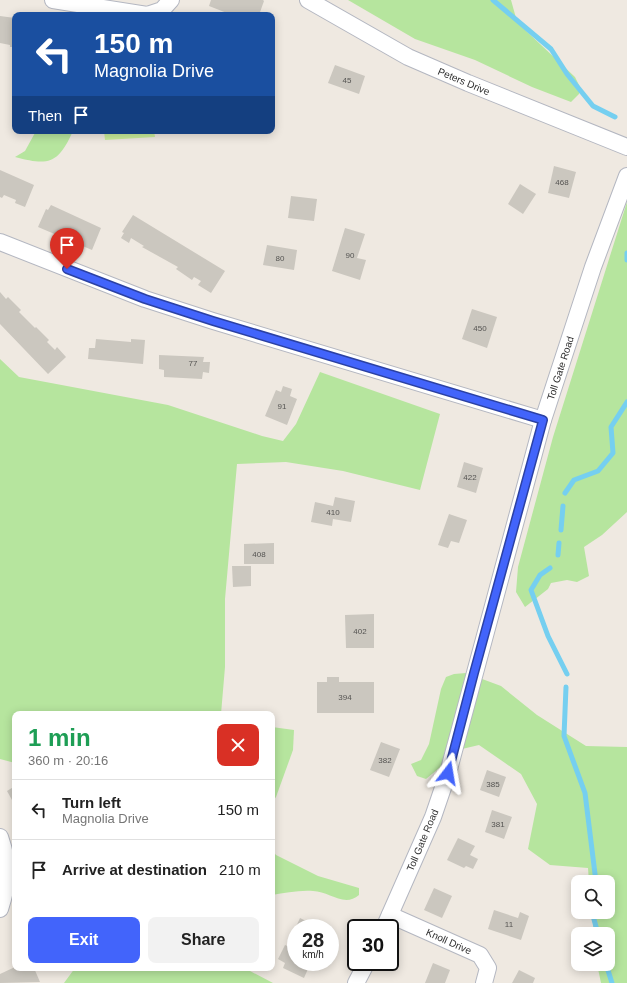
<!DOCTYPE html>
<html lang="en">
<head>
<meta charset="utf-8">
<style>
  :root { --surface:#fff; --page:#f2f2f2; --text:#222; --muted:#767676; --line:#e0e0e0; --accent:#4264fb }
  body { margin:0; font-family:Helvetica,sans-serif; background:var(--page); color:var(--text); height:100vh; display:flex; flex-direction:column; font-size:15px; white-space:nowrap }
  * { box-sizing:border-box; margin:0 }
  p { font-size:13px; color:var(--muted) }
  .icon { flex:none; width:22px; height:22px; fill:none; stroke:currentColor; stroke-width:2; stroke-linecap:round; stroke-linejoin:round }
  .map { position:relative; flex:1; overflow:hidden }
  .panel { position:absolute; left:12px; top:711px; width:263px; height:260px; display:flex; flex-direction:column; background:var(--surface); border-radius:8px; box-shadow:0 2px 10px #0003 }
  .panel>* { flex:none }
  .hud { position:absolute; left:12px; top:12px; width:263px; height:122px; border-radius:8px; box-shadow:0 2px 10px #0003; background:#1a4fa0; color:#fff; overflow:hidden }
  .buttons { position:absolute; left:571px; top:875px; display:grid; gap:8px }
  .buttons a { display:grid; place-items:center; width:44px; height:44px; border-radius:8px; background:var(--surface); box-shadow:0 2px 10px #0003; font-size:20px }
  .speed { position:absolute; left:287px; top:919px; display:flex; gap:8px; font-size:20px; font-weight:700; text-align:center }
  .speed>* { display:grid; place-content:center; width:52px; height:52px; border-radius:50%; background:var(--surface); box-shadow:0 2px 10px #0003; line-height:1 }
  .speed small { font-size:10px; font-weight:400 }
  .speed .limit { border:2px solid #111; border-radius:6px; background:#fff; color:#111 }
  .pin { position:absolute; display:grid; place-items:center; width:34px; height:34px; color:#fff; margin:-41px -17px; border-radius:50% 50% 50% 0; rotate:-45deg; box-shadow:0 0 4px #0007 }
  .pin .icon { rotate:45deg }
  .me { position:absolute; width:44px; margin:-22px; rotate:14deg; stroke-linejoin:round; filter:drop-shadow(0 0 3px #0008) }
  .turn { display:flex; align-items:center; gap:14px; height:84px; padding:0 16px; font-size:18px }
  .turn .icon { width:52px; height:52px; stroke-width:2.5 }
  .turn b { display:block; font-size:28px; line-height:34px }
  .then { display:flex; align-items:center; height:38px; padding:0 16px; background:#0003; gap:8px; font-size:15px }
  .round { display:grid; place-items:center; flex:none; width:42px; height:42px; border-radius:8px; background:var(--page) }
  .headline { display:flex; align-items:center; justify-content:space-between; height:68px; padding:0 16px }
  h1 { font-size:24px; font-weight:700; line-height:30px; color:#1e9e55 }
  .button { display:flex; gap:8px; margin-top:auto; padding:8px 16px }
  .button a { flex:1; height:46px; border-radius:8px; background:var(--accent); color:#fff; font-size:16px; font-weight:700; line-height:46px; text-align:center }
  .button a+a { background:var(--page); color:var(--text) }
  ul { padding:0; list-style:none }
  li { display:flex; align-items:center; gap:12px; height:60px; padding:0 16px; border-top:1px solid var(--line) }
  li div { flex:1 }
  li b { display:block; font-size:15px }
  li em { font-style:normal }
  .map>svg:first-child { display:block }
</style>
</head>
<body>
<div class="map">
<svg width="627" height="983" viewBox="0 0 627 983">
  <rect width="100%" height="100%" fill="#efe9e1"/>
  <g fill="#b6e59e">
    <path d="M348,0H511L516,18L522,27L575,77L581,89L579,94L571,102L532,87L475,60L415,39Z"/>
    <path d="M36,131H73C58,164 49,166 15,157L25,151Z"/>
    <path d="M627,202V512L602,535L584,547L589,576L577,582L567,580L551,583L548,589L525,607L516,592L518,567L553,437Z"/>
    <path d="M0,359L19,377L168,405L262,436L283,441L296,424L320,372L440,414L420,490L343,471L286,462L237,464L225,599V667L221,714H15V763L0,759Z"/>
    <path d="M466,673L501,686L537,715L586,746L627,747V983H601L597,964H608V934H594L592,912H608V882H589L588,868L550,865L528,849L537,804L521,774L479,745L462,749L426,779L417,776L411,764L421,760L429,744L441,689L446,677L454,674Z"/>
    <path d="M272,727L294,730L293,750L276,797L272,802Z"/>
    <path d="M272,850L276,855L318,876L359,888V895C344,908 329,891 313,891C299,890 285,893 272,895Z"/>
    <path d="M75,968H247L250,971L273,983H64Z"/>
  </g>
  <path fill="#c9ec9a" d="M104,131H154L155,137L105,140Z"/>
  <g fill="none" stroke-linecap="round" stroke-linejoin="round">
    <g stroke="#75cff0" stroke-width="5">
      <path d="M493,0L551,49L567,74L593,106L615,117"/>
      <path d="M627,253V260"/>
      <path d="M565,493L574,480L598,471L613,453L611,427L627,402"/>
      <path d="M561,530L563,506"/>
      <path d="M558,555L559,543"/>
      <path d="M550,568L540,575L531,590L548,636L567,674"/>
      <path d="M566,687L564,736L585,793L596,882"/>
      <path d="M592,912L598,934"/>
      <path d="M606,964L612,983"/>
    </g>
  </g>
  <g fill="#cbc7bf">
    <path d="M211,0H263L264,1L259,15H232L209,6Z"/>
    <path d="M0,16L15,18V47H10V45L0,43Z"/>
    <path d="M335,65L365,76L359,94L328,83Z"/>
    <path d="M554,166L576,172L569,198L548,193Z"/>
    <path d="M0,170L34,185L25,207L15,203L16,200L4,195L2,198L0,197Z"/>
    <path d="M520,184L536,194L523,214L508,204Z"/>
    <path d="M291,196L317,199L314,221L288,218Z"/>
    <path d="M51,205L101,228L92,250L38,227L46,209L48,210Z"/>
    <path d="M133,215L225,271L211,293L198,285L201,281L194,277L192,280L176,269L178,267L142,247L144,246L131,238L129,243L121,238L124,233L122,232Z"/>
    <path d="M345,228L365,234L357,258L366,260L360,280L332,271Z"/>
    <path d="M267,245L297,250L294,270L263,265Z"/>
    <path d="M0,292L6,299L8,297L21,310L19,312L35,328L36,327L49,340L47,342L55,350L57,347L66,357L48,374L0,324Z"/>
    <path d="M472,309L497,317L487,348L462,339Z"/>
    <path d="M96,339L131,342V339L145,340L143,364L88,359L89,348H95Z"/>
    <path d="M159,355L204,357L203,362H210L209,373L203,372L202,379L164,377V370L159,369Z"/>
    <path d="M283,386L292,389L290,396L297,399L287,425L265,416L276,390L281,392Z"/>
    <path d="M464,462L483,468L476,493L457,487Z"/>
    <path d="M335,497L355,501L351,522L333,519L332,526L311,522L315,502L333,506Z"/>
    <path d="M449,514L467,520L459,543L451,541L448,548L438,545Z"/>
    <path d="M274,543V564H244V544Z"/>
    <path d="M232,566H251V586L233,587Z"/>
    <path d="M374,614V648H346L345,615Z"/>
    <path d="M327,677H339V682H374V713H317V682H327Z"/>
    <path d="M381,742L400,749L389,777L370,770Z"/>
    <path d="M487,770L506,777L499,797L480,790Z"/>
    <path d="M15,786V798L12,800L7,791Z"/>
    <path d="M492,810L512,817L504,839L485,832Z"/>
    <path d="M458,838L475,846L470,855L478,859L473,869L466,866L464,868L447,860Z"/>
    <path d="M434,888L452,896L442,918L424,910Z"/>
    <path d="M494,910L518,918L520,912L529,916L521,940L488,929Z"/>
    <path d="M300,918L316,926L315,928H296V962H311L304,978L283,968L285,963L278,959L285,945L292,948L295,942L290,940Z"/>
    <path d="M433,963L450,970L445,983H425Z"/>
    <path d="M15,967L34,968L40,982L0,983V974Z"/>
    <path d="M519,970L535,978L533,983H512Z"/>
  </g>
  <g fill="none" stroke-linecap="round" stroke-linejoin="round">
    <defs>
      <g id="minor">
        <path d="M53,0L147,15L162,10L171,0"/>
        <path d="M308,0L408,57L468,83L627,147"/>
        <path d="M0,242L145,299L213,321L543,420"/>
        <path d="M0,837C10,866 9,881 0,909"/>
        <path d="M390,915L480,955L488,968L484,983"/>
        <path d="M384,928L433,817L448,773L543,420L593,267L627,176"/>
        <path d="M356,983L367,962"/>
      </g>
    </defs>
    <use href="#minor" stroke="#b4b7c1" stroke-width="18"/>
    <use href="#minor" stroke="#fff" stroke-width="16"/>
  </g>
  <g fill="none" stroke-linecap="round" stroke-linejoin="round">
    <defs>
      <path id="route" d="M67,269L145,299L213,321L543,420L474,673L448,773"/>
    </defs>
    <use href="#route" stroke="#2b41a3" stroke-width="10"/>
    <use href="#route" stroke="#4264fb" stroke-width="7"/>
  </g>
  <g text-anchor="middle" stroke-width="3" stroke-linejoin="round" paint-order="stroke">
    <g font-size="8" fill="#555452">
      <text x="347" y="83">45</text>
      <text x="562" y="185">468</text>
      <text x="350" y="258">90</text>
      <text x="280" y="261">80</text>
      <text x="480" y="331">450</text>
      <text x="193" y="366">77</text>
      <text x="282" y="409">91</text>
      <text x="470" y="480">422</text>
      <text x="333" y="515">410</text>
      <text x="259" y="557">408</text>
      <text x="360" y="634">402</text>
      <text x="345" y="700">394</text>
      <text x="385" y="763">382</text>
      <text x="493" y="787">385</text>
      <text x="498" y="827">381</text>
      <text x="509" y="927">11</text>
    </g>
    <g font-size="10" fill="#2e2e2e" stroke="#fff">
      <text transform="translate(464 81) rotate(23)" y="4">Peters Drive</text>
      <text transform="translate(560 368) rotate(-72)" y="4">Toll Gate Road</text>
      <text transform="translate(422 840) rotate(-67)" y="4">Toll Gate Road</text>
      <text transform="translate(449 941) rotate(24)" y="4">Knoll Drive</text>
    </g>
  </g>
</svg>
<div class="buttons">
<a><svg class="icon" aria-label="search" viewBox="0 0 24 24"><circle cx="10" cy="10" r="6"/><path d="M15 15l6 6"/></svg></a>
<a><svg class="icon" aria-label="layers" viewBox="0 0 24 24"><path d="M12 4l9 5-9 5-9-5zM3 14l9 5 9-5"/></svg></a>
</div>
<div class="speed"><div>28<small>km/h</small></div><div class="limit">30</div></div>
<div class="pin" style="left:67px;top:269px;background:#d93025"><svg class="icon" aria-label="arrive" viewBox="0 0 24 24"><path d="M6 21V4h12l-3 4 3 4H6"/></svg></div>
<svg class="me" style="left:448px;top:773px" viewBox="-20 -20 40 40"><path d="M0-17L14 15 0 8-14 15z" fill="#4264fb" stroke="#fff" stroke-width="4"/></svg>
<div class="hud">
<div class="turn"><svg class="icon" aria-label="left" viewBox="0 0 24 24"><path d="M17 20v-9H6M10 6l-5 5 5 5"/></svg><div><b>150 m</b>Magnolia Drive</div></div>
<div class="then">Then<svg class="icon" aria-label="arrive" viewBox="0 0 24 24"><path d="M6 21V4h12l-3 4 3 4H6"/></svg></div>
</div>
<section class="panel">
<div class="headline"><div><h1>1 min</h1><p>360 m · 20:16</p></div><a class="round" style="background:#d93025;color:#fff"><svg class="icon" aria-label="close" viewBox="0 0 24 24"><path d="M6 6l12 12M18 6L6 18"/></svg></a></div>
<ul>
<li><svg class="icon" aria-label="left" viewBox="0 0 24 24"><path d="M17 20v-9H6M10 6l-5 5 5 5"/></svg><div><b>Turn left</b><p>Magnolia Drive</p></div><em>150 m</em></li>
<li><svg class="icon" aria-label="arrive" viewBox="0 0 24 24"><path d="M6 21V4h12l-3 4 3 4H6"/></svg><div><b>Arrive at destination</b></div><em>210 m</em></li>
</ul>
<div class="button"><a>Exit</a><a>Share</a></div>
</section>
</div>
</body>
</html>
